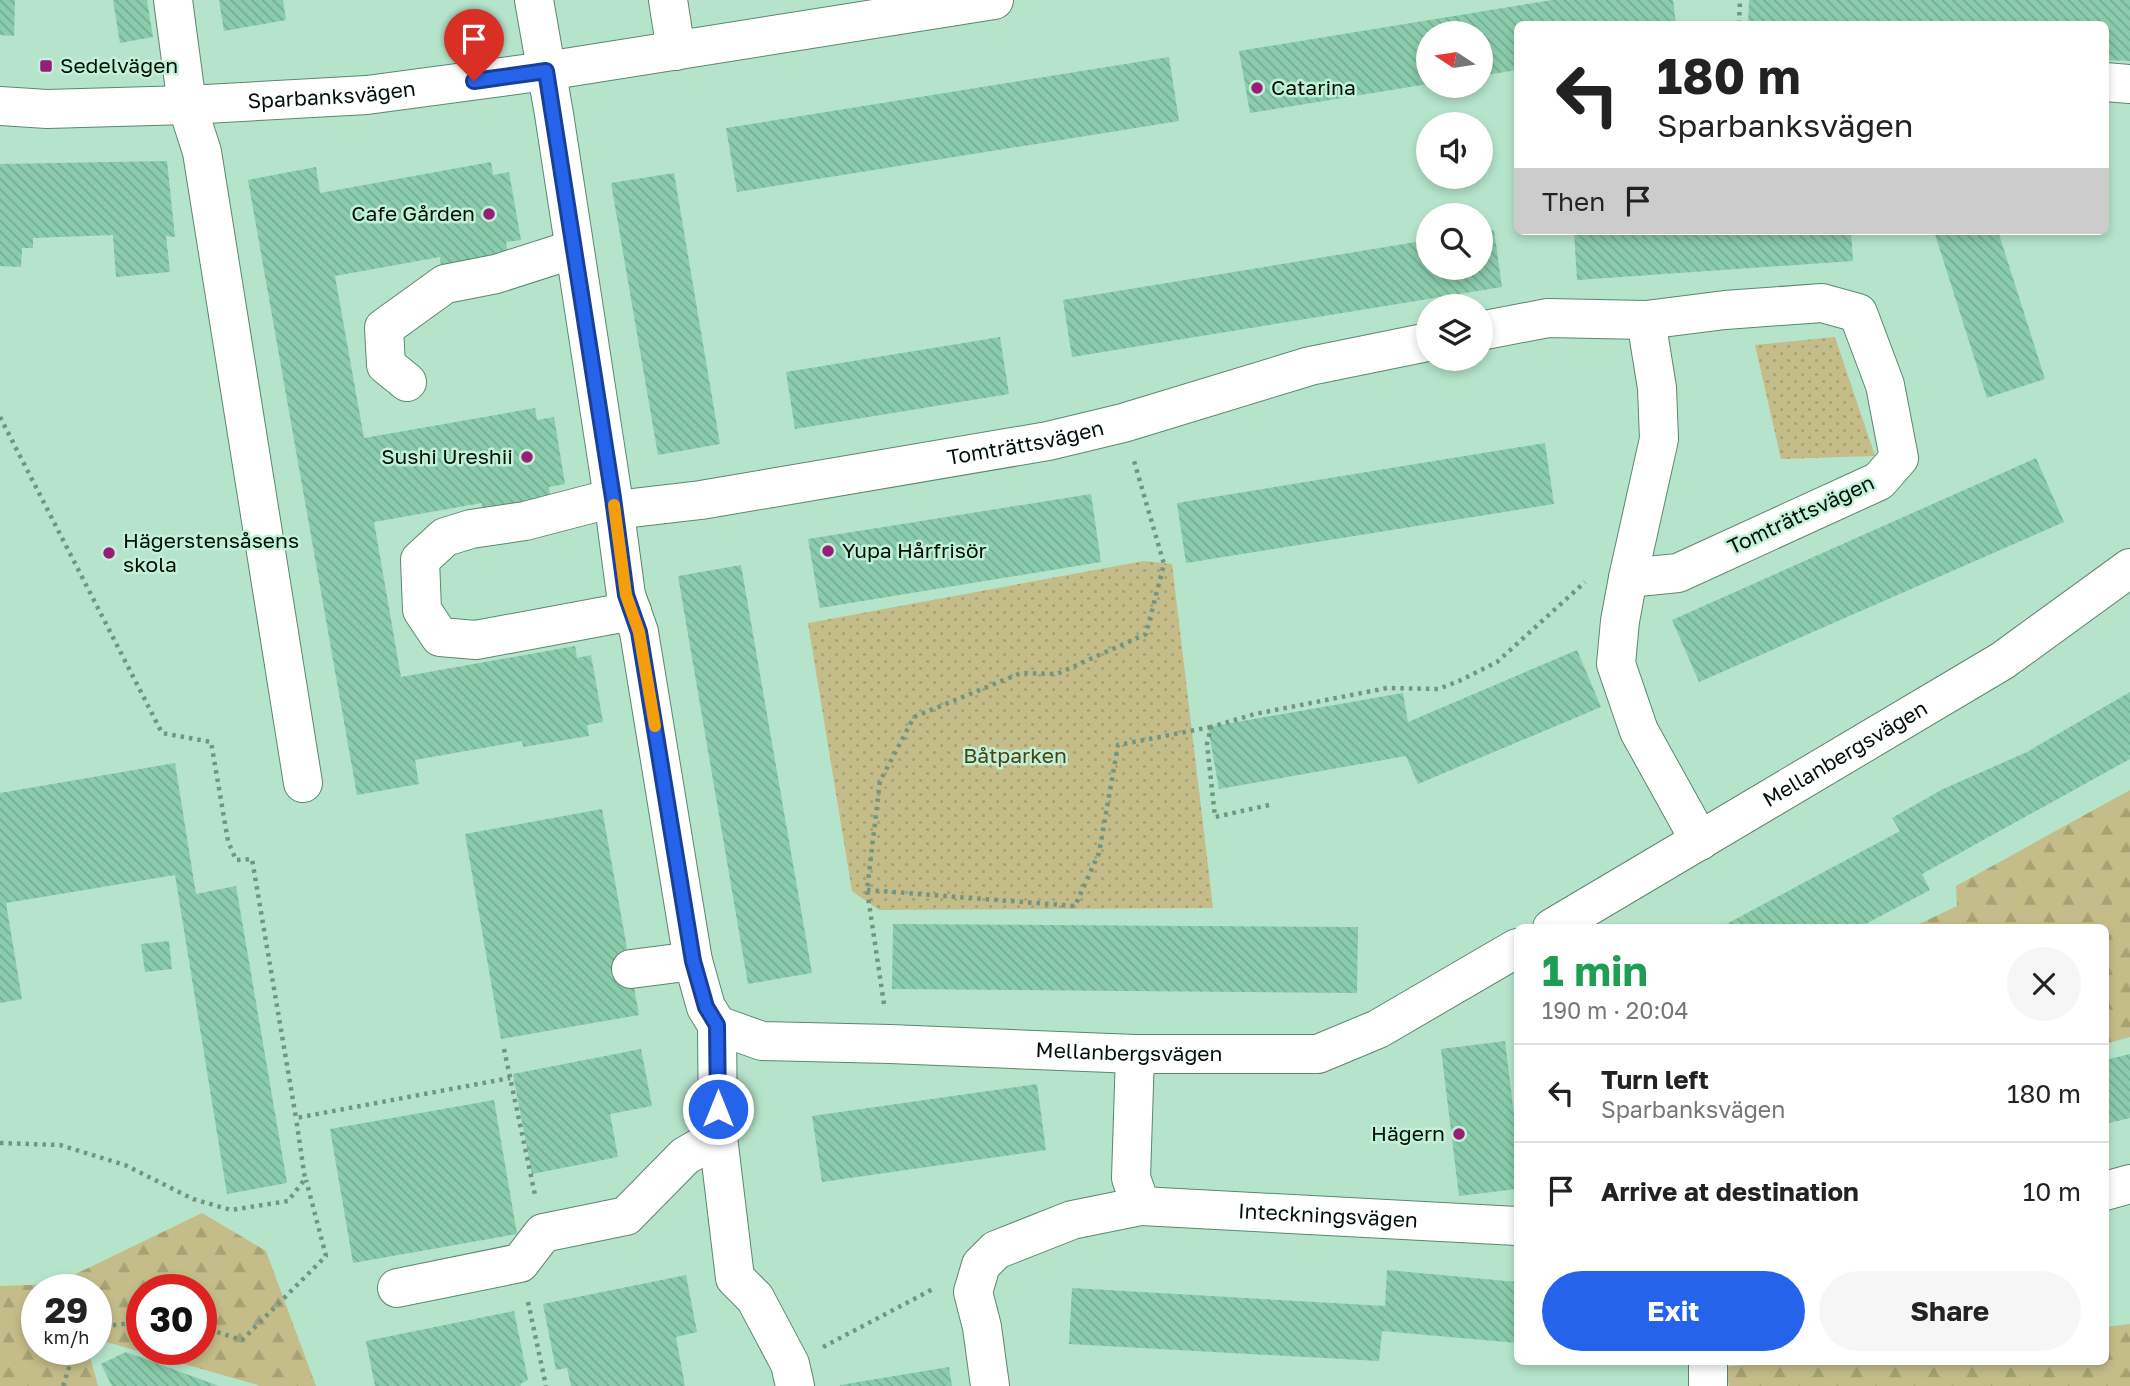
<!DOCTYPE html>
<html lang="en">
<head>
<meta charset="utf-8">
<style>
  :root { --surface:#fff; --page:#f6f6f6; --text:#222; --muted:#767676; --line:#e0e0e0; --accent:#2563eb }
  body { margin:0; font-family:"Golos Text",sans-serif; background:var(--page); color:var(--text); height:100vh; display:flex; flex-direction:column; font-size:26px; white-space:nowrap }
  * { box-sizing:border-box; margin:0 }
  p { font-size:23px; color:var(--muted) }
  .icon { flex:none; width:38px; height:38px; fill:none; stroke:currentColor; stroke-width:2; stroke-linecap:round; stroke-linejoin:round }
  .map { position:relative; flex:1; overflow:hidden }
  .panel { position:absolute; left:1514px; top:924px; width:595px; height:441px; display:flex; flex-direction:column; background:var(--surface); border-radius:10px; box-shadow:0 4px 10px #0003 }
  .panel>* { flex:none }
  .guide { position:absolute; left:1514px; top:21px; width:595px; height:214px; border-radius:10px; box-shadow:0 4px 10px #0003; background:#fff; color:var(--text); overflow:hidden }
  .needle { width:46px; rotate:282deg }
  .tools { position:absolute; left:1416px; top:21px; display:grid; gap:14px }
  .tools a { display:grid; place-items:center; width:77px; height:77px; border-radius:50%; background:var(--surface); box-shadow:0 4px 10px #0003; font-size:35px }
  .speed { position:absolute; left:21px; top:1274px; display:flex; gap:14px; font-size:35px; font-weight:700; text-align:center }
  .speed>* { display:grid; place-content:center; width:91px; height:91px; border-radius:50%; background:var(--surface); box-shadow:0 4px 10px #0003; line-height:1 }
  .speed small { font-size:18px; font-weight:400 }
  .speed .limit { border:10px solid #d22; background:#fff; color:#111 }
  .pin { position:absolute; display:grid; place-items:center; width:60px; height:60px; color:#fff; margin:-72px -30px; border-radius:50% 50% 50% 0; rotate:-45deg; box-shadow:0 0 7px #0007 }
  .pin .icon { rotate:45deg }
  .me { position:absolute; width:77px; margin:-38px; rotate:0deg; stroke-linejoin:round; filter:drop-shadow(0 0 5px #0008) }
  .turn { display:flex; align-items:center; gap:24px; height:147px; padding:0 28px; font-size:32px }
  .turn .icon { width:91px; height:91px; stroke-width:2.5 }
  .turn b { display:block; font-size:49px; line-height:60px }
  .then { display:flex; align-items:center; height:66px; padding:0 28px; background:#0003; gap:14px; font-size:26px }
  .round { display:grid; place-items:center; flex:none; width:74px; height:74px; border-radius:37px; background:var(--page) }
  .head { display:flex; align-items:center; justify-content:space-between; height:119px; padding:0 28px }
  h1 { font-size:42px; font-weight:700; line-height:52px; color:#1e9e55 }
  .cta { display:flex; gap:14px; margin-top:auto; padding:14px 28px }
  .cta a { flex:1; height:80px; border-radius:42px; background:var(--accent); color:#fff; font-size:28px; font-weight:700; line-height:80px; text-align:center }
  .cta a+a { background:var(--page); color:var(--text) }
  ul { padding:0; list-style:none }
  li { display:flex; align-items:center; gap:21px; height:98px; padding:0 28px; border-top:2px solid var(--line) }
  li div { flex:1 }
  li b { display:block; font-size:26px }
  li em { font-style:normal }
  .map>svg:first-child { display:block }
</style>
</head>
<body>
<div class="map">
<svg width="2130" height="1386" viewBox="0 0 2130 1386">
  <defs>
    <pattern id="forest-firs" width="22" height="20" patternUnits="userSpaceOnUse" patternTransform="scale(1.75)"><rect width="22" height="20" fill="#c4bd89"/><path d="M5 1l3.5 6h-7zM16 11l3.5 6h-7z" fill="#a7a175"/></pattern>
    <pattern id="park-dots" width="8" height="8" patternUnits="userSpaceOnUse" patternTransform="scale(1.75)"><rect width="8" height="8" fill="#c4bd89"/><path d="M2 2h.1M6 6h.1" fill="none" stroke="#a7a175" stroke-width="1.8" stroke-linecap="round"/></pattern>
    <pattern id="building-back-hatch" width="6" height="6" patternUnits="userSpaceOnUse" patternTransform="scale(1.75)"><rect width="6" height="6" fill="#8accab"/><path d="M-1 5l2 2M0 0l6 6M5-1l2 2" fill="none" stroke="#75ae92"/></pattern>
  </defs>
  <rect width="100%" height="100%" fill="#b5e4cb"/>
  <g fill="url(#forest-firs)" fill-rule="evenodd">
    <path d="M2130,790V1037L2105,1044V928L1913,927L1957,906L1956,886Z"/>
    <path d="M202,1213L266,1251L316,1386H261L96,1339V1290H37V1349H88L98,1386H0V1286L55,1284ZM142,1290H201V1349H142Z"/>
    <path d="M2130,1324V1386H1729L1725,1367L1774,1362H2105V1327Z"/>
  </g>
  <g fill="url(#park-dots)">
    <path d="M1835,337L1875,456L1781,459L1755,345Z"/>
    <path d="M1144,561L1172,564L1213,908L879,910L852,891L808,623Z"/>
  </g>
  <g fill="url(#building-back-hatch)">
    <path d="M0,0H15L14,36L0,35Z"/>
    <path d="M113,0H147L153,37L120,43Z"/>
    <path d="M219,0H283L286,20L224,31Z"/>
    <path d="M1552,0H1673L1676,24H1517V70L1480,76V33H1428V84L1250,113L1239,51Z"/>
    <path d="M1749,0H2130V61L2105,60V24H1748Z"/>
    <path d="M1169,57L1179,121L737,192L726,128Z"/>
    <path d="M167,161L175,237L166,236L170,272L116,277L113,235L33,238V248H22L21,267L0,266V164Z"/>
    <path d="M491,162L493,175L509,172L521,240L506,242L508,254L441,266L440,257L335,276L364,438L535,408L537,420L554,417L565,484L549,487L550,497L482,509V503L374,522L401,677L575,646L577,658L591,655L603,722L587,725L589,736L523,747L522,741L415,760L419,784L357,795L248,180L316,167L320,193Z"/>
    <path d="M674,173L720,444L658,455L611,183Z"/>
    <path d="M1494,230L1502,287L1072,357L1063,300L1428,240V268H1480V232Z"/>
    <path d="M1574,231H1851L1853,261L1577,280Z"/>
    <path d="M1934,231H1998L2045,379L1987,398Z"/>
    <path d="M1000,337L1009,394L795,429L786,372Z"/>
    <path d="M1545,443L1554,504L1186,563L1177,503Z"/>
    <path d="M2036,458L2064,522L1699,682L1672,620Z"/>
    <path d="M1091,494L1101,562L820,608L808,539Z"/>
    <path d="M741,565L812,973L748,984L678,576Z"/>
    <path d="M1577,650L1601,707L1418,784L1406,756L1219,789L1208,727L1403,693L1408,722Z"/>
    <path d="M2130,692V759L1922,874L1930,890L1858,928H1719L1900,831L1892,818L1943,789L2027,752Z"/>
    <path d="M175,763L196,894L236,886L287,1183L227,1194L175,875L6,903L22,999L0,1003V793Z"/>
    <path d="M602,809L639,1015L501,1039L465,834Z"/>
    <path d="M893,924L1358,927L1357,993L892,989Z"/>
    <path d="M169,941L172,969L145,972L141,944Z"/>
    <path d="M1505,1041L1517,1140V1189L1459,1196L1441,1049Z"/>
    <path d="M641,1049L652,1106L610,1114L618,1157L532,1174L513,1074Z"/>
    <path d="M2130,1054V1118L2105,1124V1060Z"/>
    <path d="M1037,1084L1046,1150L822,1182L812,1116Z"/>
    <path d="M494,1100L517,1234L353,1263L330,1129Z"/>
    <path d="M1387,1270L1517,1282V1343L1382,1331L1379,1361L1069,1344L1072,1288L1385,1306Z"/>
    <path d="M686,1275L697,1332L676,1337L685,1386H571L567,1368L556,1370L543,1304Z"/>
    <path d="M514,1311L528,1380L520,1384L521,1386H375L366,1341Z"/>
    <path d="M126,1352L219,1386H112L101,1364Z"/>
    <path d="M949,1367L952,1386H840V1385Z"/>
  </g>
  <g fill="none" stroke-linecap="round" stroke-linejoin="round">
    <defs>
      <g id="minor">
        <path d="M173,0L187,105L202,152L303,783"/>
        <path d="M534,0L554,114L613,498L626,595L639,632L693,961L706,1007L717,1025L718,1137L735,1278L755,1298L790,1364L795,1386"/>
        <path d="M668,0L676,51"/>
        <path d="M2105,82L2130,84"/>
        <path id="s1" d="M0,106L47,109L187,105L367,95L546,71L994,0"/>
        <path d="M1646,320L1657,388L1659,439L1628,578L1620,621L1616,664L1639,731L1700,841"/>
        <path d="M1480,331L1548,318L1646,320L1725,310L1822,303L1858,313L1885,385L1899,458L1879,481L1678,573L1628,578"/>
        <path d="M407,382L386,365L384,328L445,284L496,274L574,249"/>
        <path d="M613,498L525,521L471,529L445,537L420,560L422,610L440,637L476,640L632,611"/>
        <path id="s2" d="M615,510L701,500L1048,441L1123,423L1310,366L1428,342"/>
        <path id="s3" d="M1552,928L2002,661L2130,568"/>
        <path d="M631,969L693,961"/>
        <path id="s4" d="M717,1025L762,1041L890,1044L1135,1054H1318L1378,1029L1517,948"/>
        <path id="s5" d="M1135,1054L1131,1178L1141,1206L1517,1226"/>
        <path d="M2105,1191L2130,1184"/>
        <path d="M397,1288L520,1263L543,1233L626,1216L685,1156L718,1137"/>
        <path d="M990,1386L982,1327L973,1292L981,1265L996,1250L1072,1220L1141,1206"/>
        <path d="M1708,1386V1362"/>
      </g>
    </defs>
    <use href="#minor" stroke="#5b8771" stroke-width="40"/>
    <g stroke="#729583" stroke-width="4.5" stroke-dasharray="3.5 5" stroke-linecap="butt">
      <path d="M1739,24L1740,0"/>
      <path d="M0,417L162,733L211,742L228,841L236,860L252,859L296,1118L510,1078"/>
      <path d="M1269,805L1215,817L1207,744L1211,727L1255,714L1387,688L1438,689L1459,681L1497,662L1585,582"/>
      <path d="M867,890L1075,906L1099,853L1118,745L1211,727"/>
      <path d="M884,1004L867,890L880,781L914,717L1021,673L1057,674L1146,634L1164,564L1134,461"/>
      <path d="M504,1049L535,1195"/>
      <path d="M0,1143L60,1145L125,1165L193,1199L231,1210L288,1201L305,1179L296,1118"/>
      <path d="M528,1302L546,1386"/>
      <path d="M96,1327L142,1322"/>
      <path d="M201,1327L242,1340L326,1256L306,1180"/>
      <path d="M823,1347L933,1289"/>
      <path d="M63,1386L75,1349"/>
    </g>
    <use href="#minor" stroke="#fff" stroke-width="38"/>
  </g>
  <g fill="none" stroke-linecap="round" stroke-linejoin="round">
    <defs>
      <path id="route" d="M474,81L546,71L613,498L626,595L639,632L693,961L706,1007L717,1025L718,1109"/>
    </defs>
    <use href="#route" stroke="#184099" stroke-width="18"/>
    <use href="#route" stroke="#2563eb" stroke-width="12"/>
    <path stroke="#f59e0b" stroke-width="12" d="M614,505L626,595L639,632L655,726"/>
  </g>
  <g fill="#981d77" stroke="#c2f1d8" stroke-width="2.5">
    <rect x="39" y="59" width="14" height="14" rx="3.5"/>
    <circle cx="1257" cy="88" r="7"/>
    <circle cx="489" cy="214" r="7"/>
    <circle cx="527" cy="457" r="7"/>
    <circle cx="828" cy="551" r="7"/>
    <circle cx="109" cy="553" r="7"/>
    <circle cx="1459" cy="1134" r="7"/>
  </g>
  <g text-anchor="middle" stroke-width="5" stroke-linejoin="round" paint-order="stroke">
    <g font-size="21" fill="#021009" stroke="#c2f1d8" text-anchor="start">
      <text x="60" y="73">Sedelvägen</text>
      <text x="1271" y="95">Catarina</text>
      <text x="475" y="221" text-anchor="end">Cafe Gården</text>
      <text x="513" y="464" text-anchor="end">Sushi Ureshii</text>
      <text x="123" y="548">Hägerstensåsens<tspan x="123" dy="24">skola</tspan></text>
      <text x="842" y="558">Yupa Hårfrisör</text>
      <text x="1445" y="1141" text-anchor="end">Hägern</text>
    </g>
    <g font-size="21" fill="#021009" stroke="#c2f1d8">
      <text dy="7" stroke="none"><textPath href="#s1" startOffset="332">Sparbanksvägen</textPath></text>
      <text dy="7" stroke="none"><textPath href="#s2" startOffset="416">Tomträttsvägen</textPath></text>
      <text transform="translate(1801 515) rotate(-25)" y="7">Tomträttsvägen</text>
      <text dy="7" stroke="none"><textPath href="#s3" startOffset="341">Mellanbergsvägen</textPath></text>
      <text dy="7" stroke="none"><textPath href="#s4" startOffset="415">Mellanbergsvägen</textPath></text>
      <text dy="7" stroke="none"><textPath href="#s5" startOffset="341">Inteckningsvägen</textPath></text>
    </g>
    <g font-size="21" fill="#494211" stroke="#c2f1d8">
      <text x="1015" y="763">Båtparken</text>
    </g>
  </g>
</svg>
<div class="tools">
<a><svg class="needle" viewBox="-14 -14 28 28"><path d="M0-13l5 13h-10z" fill="#e53935"/><path d="M0 13l5-13h-10z" fill="#767676"/></svg></a>
<a><svg class="icon" aria-label="sound" viewBox="0 0 24 24"><path d="M4 9h4l5-4v14l-5-4H4zM17 9q2 3 0 6"/></svg></a>
<a><svg class="icon" aria-label="search" viewBox="0 0 24 24"><circle cx="10" cy="10" r="6"/><path d="M15 15l6 6"/></svg></a>
<a><svg class="icon" aria-label="layers" viewBox="0 0 24 24"><path d="M12 4l9 5-9 5-9-5zM3 14l9 5 9-5"/></svg></a>
</div>
<div class="speed"><div>29<small>km/h</small></div><div class="limit">30</div></div>
<div class="pin" style="left:474px;top:81px;background:#d93025"><svg class="icon" aria-label="arrive" viewBox="0 0 24 24"><path d="M6 21V4h12l-3 4 3 4H6"/></svg></div>
<svg class="me" style="left:718px;top:1109px" viewBox="-20 -20 40 40"><circle r="17" fill="#2563eb" stroke="#fff" stroke-width="3"/><path d="M0-11L8 9 0 5-8 9z" fill="#fff"/></svg>
<div class="guide">
<div class="turn"><svg class="icon" aria-label="left" viewBox="0 0 24 24"><path d="M17 20v-9H6M10 6l-5 5 5 5"/></svg><div><b>180 m</b>Sparbanksvägen</div></div>
<div class="then">Then<svg class="icon" aria-label="arrive" viewBox="0 0 24 24"><path d="M6 21V4h12l-3 4 3 4H6"/></svg></div>
</div>
<section class="panel">
<div class="head"><div><h1>1 min</h1><p>190 m · 20:04</p></div><a class="round"><svg class="icon" aria-label="close" viewBox="0 0 24 24"><path d="M6 6l12 12M18 6L6 18"/></svg></a></div>
<ul>
<li><svg class="icon" aria-label="left" viewBox="0 0 24 24"><path d="M17 20v-9H6M10 6l-5 5 5 5"/></svg><div><b>Turn left</b><p>Sparbanksvägen</p></div><em>180 m</em></li>
<li><svg class="icon" aria-label="arrive" viewBox="0 0 24 24"><path d="M6 21V4h12l-3 4 3 4H6"/></svg><div><b>Arrive at destination</b></div><em>10 m</em></li>
</ul>
<div class="cta"><a>Exit</a><a>Share</a></div>
</section>
</div>
</body>
</html>
